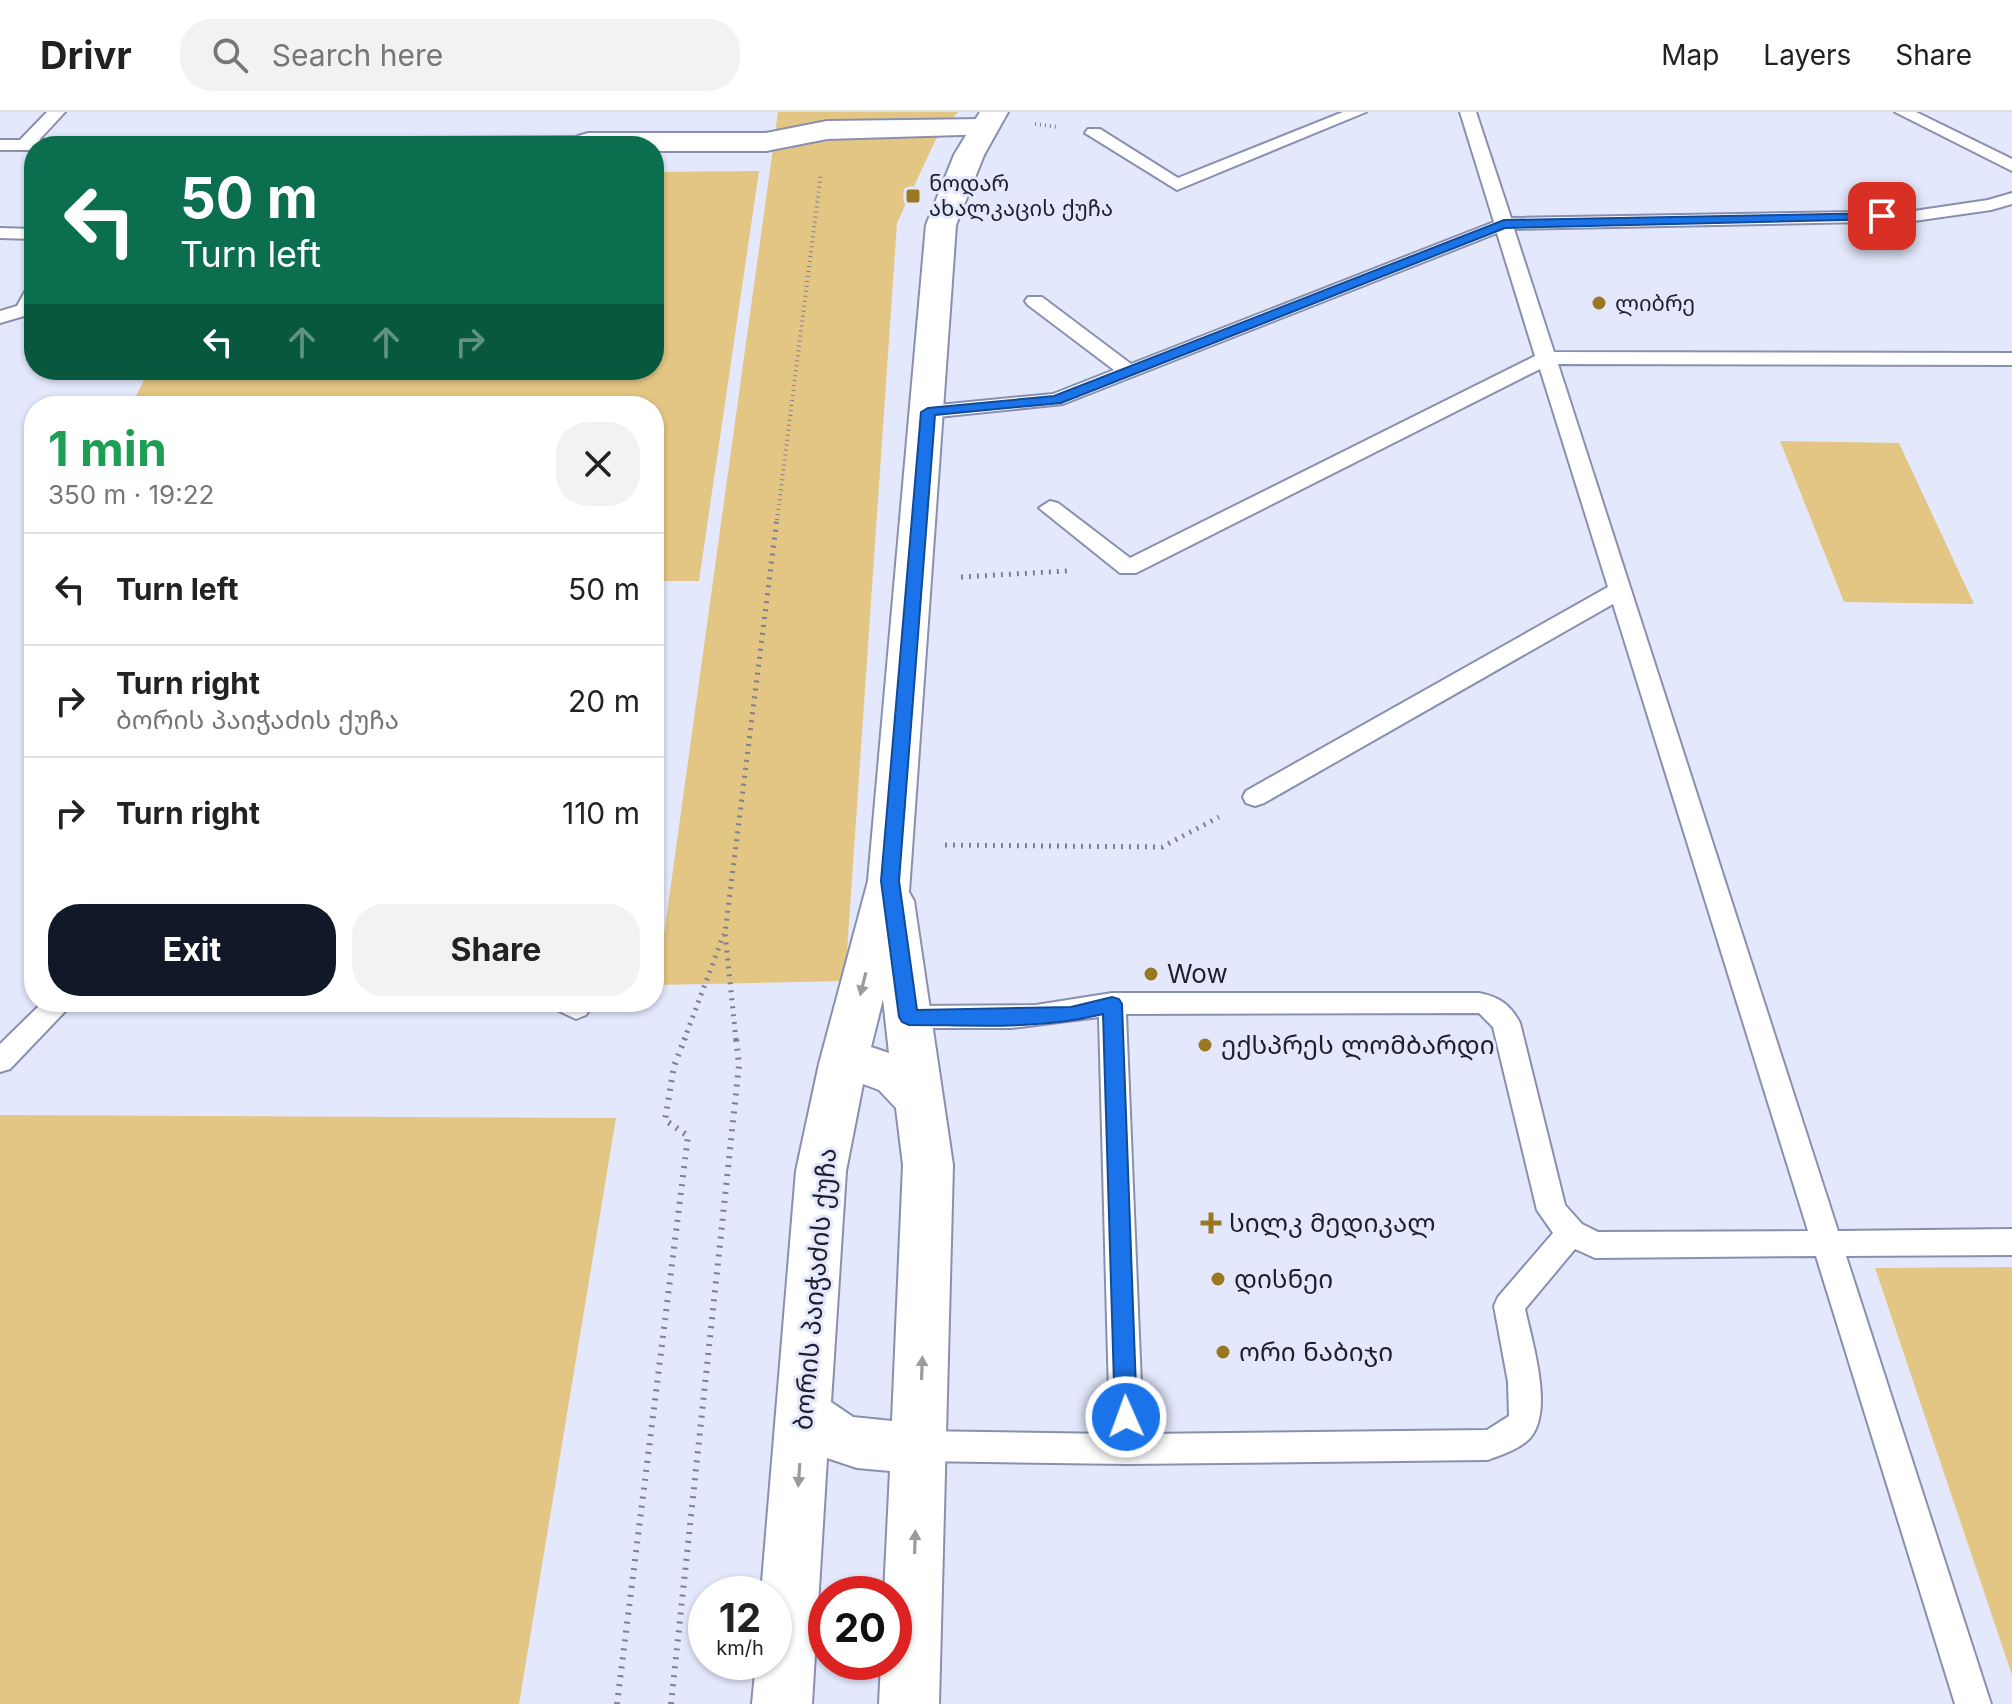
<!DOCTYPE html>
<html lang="en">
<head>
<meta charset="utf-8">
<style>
  :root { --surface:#fff; --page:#f2f2f2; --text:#222; --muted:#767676; --line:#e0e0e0; --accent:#111827 }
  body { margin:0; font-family:Inter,"Noto Sans Georgian",sans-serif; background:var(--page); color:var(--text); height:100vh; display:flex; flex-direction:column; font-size:30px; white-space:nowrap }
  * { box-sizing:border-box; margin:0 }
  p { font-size:26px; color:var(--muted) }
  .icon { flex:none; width:44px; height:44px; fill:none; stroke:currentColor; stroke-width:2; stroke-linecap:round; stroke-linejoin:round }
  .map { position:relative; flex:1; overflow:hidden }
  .sheet { position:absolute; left:24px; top:284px; width:640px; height:616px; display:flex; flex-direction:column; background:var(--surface); border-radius:32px; box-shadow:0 2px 6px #0004 }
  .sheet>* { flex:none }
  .banner { position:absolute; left:24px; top:24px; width:640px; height:244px; border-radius:32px; box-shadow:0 2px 6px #0004; background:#0b6e4f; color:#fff; overflow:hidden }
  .speed { position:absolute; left:688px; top:1464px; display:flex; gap:16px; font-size:40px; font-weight:700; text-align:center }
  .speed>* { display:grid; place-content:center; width:104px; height:104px; border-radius:50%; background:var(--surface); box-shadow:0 2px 6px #0004; line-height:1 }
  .speed small { font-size:20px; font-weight:400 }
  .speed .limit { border:12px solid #d22; background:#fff; color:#111 }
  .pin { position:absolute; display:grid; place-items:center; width:68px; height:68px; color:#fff; margin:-34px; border-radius:16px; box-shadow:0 4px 12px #0006 }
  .me { position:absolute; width:88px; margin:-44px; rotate:358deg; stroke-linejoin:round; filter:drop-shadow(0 0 6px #0008) }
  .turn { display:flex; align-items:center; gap:28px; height:168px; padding:0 24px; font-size:36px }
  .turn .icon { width:104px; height:104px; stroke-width:2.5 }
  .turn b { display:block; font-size:56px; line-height:68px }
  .lanes { display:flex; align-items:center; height:76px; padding:0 24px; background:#0003; justify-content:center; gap:40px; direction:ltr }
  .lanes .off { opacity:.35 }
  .round { display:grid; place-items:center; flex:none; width:84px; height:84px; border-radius:32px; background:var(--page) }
  .summary { display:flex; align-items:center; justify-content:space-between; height:136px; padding:0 24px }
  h1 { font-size:48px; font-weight:700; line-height:60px; color:#1e9e55 }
  .button { display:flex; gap:16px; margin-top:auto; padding:16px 24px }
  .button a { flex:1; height:92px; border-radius:32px; background:var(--accent); color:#fff; font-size:32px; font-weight:700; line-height:92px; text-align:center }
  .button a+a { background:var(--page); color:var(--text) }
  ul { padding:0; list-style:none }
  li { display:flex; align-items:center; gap:24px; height:112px; padding:0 24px; border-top:2px solid var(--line) }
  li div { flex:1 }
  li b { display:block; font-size:30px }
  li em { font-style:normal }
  header { display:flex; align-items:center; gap:48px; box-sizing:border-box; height:112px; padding:0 40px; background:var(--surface); border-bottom:2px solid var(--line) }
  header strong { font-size:38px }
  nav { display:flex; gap:44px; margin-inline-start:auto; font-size:28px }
  .search { width:560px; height:72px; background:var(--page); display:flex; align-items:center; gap:20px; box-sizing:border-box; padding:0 28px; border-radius:32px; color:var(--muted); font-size:30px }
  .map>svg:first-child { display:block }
</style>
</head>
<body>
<header>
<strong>Drivr</strong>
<div class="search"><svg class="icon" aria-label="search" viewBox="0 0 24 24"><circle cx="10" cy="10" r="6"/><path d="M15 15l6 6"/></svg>Search here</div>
<nav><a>Map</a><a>Layers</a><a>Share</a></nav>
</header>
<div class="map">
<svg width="2012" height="1592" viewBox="0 0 2012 1592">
  <rect width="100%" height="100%" fill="#e3e8fc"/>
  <g fill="#e4c684">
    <path d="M778,0H958L935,29L897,111L845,869L657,873Z"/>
    <path d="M759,59L699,469H654V294H131L149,258H654V60Z"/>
    <path d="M1780,329L1899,331L1974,492L1844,490Z"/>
    <path d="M0,1003L616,1006L519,1592H0Z"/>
    <path d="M2012,1155V1563L1875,1156Z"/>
  </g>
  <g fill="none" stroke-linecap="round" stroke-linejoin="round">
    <defs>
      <g id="service">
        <path d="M47,0H65L39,28L588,25L597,30L593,34H34V38H0V28H20Z"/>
        <path d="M1343,0H1366L1177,78L1085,21L1088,17H1100L1178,66Z"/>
        <path d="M1460,0H1476L1511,106L1914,99L1988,88L2012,81V92L1991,98L1914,109L1514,117L1554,240L2012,241V253L1558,252L1838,1119L2012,1117V1143L1846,1144L1991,1592H1955L1816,1144L1595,1146L1575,1137L1525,1197C1532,1230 1556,1304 1527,1329C1517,1338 1501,1343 1488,1348L1127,1352L919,1349L908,1344L903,1334L908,1324L919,1319L1110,1322L1099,905L1011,916H909L899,913L895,905L899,897L909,894L1036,893L1112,881H1479C1499,885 1510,892 1520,911L1565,1093L1582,1112L1598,1120L1808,1119L1613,492L1264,691L1255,694L1246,691L1243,685L1246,679L1608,475L1540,257L1136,461H1120L1039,396L1050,389L1058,391L1130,446L1535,244L1497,121L1063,292L928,306L918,300L928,294L1053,282L1114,258L1028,193L1025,189L1028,185H1042L1131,252L1494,110ZM1479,901L1493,915L1537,1098L1553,1121L1498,1185L1494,1194L1508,1270L1509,1304L1487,1318L1143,1322L1126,902Z"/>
        <path d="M1895,0H1916L2012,47V59Z"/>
        <path d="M0,116L34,117V127L0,126Z"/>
        <path d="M34,174V197L31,202L0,211V199L17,194L27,176Z"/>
        <path d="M43,890H74L10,957L0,960V932Z"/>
        <path d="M551,890H586L590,896L586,903L576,907L555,897Z"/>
      </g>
      <path id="minor" d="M984,7L994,10L998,16L994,22L827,27L766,39H654V34H576L573,30L578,24L588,21H766L827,9Z"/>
      <path id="tertiary" d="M980,0H1008L984,43L956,113L909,780L914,789L953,1053L939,1592H879L881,1550H894V1482H884L890,1359L857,1356L827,1346L812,1592H752L756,1550H774V1482H761L796,1059L819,952L868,769L926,113L954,43ZM883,887L889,941L871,935ZM863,972L879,978L896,996L903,1053L892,1309L853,1305L831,1290L846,1059Z"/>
    </defs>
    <use href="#service" stroke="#8990af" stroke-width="4"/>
    <use href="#minor" stroke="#8990af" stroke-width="4"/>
    <use href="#tertiary" stroke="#8990af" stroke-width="4"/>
    <g stroke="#7d8191" stroke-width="4" stroke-dasharray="1 4" stroke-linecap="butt">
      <path d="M1035,12L1057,15"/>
      <path d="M777,408L821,61"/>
    </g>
    <g stroke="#7d8191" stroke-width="5" stroke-dasharray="2 6" stroke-linecap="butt">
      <path d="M961,465L1067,459"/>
      <path d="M945,733L1162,735L1219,705"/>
      <path d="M684,928L724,822"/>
      <path d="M736,928L725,821L777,406"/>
    </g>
    <g stroke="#7d8191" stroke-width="6" stroke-dasharray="2 7" stroke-linecap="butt">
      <path d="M617,1592L688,1024L665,1008L674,954L685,926"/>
      <path d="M671,1592L739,953L736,926"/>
    </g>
    <use href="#service" fill="#fff" fill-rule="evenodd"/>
    <use href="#minor" fill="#fff" fill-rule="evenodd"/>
    <use href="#tertiary" fill="#fff" fill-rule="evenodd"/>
  </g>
  <defs><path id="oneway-solid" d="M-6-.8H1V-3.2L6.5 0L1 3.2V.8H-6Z" transform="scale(2)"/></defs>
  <g fill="#9a9ba0">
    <use href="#oneway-solid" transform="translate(863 872) rotate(104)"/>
    <use href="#oneway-solid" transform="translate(922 1256) rotate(-88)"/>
    <use href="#oneway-solid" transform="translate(799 1363) rotate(94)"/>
    <use href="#oneway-solid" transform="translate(915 1430) rotate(-88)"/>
  </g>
  <path fill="#1a73e8" stroke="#114b97" stroke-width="2" d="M1882,101L1886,102V107L1505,116L1061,291L935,303L899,769L917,898L1071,895L1112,885L1119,887L1122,892L1137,1305L1134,1313L1126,1316L1118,1313L1115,1305L1103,902C1040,918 974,913 909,913L902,910L899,905L881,769L921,300L928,296L1054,284L1504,108Z"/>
  <g fill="#9a7822" stroke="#e3e8fc" stroke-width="3">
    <rect x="905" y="76" width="16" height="16" rx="4"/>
    <circle cx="1599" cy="191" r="8"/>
    <circle cx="1151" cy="862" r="8"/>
    <circle cx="1205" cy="933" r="8"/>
    <path d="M1207 1099h8v8h8v8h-8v8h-8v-8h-8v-8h8z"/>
    <circle cx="1218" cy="1167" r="8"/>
    <circle cx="1223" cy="1240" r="8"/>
  </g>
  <g text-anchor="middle" stroke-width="6" stroke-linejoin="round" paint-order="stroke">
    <g font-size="22" fill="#1e202d" stroke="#e3e8fc" text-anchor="start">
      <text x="929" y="79">ნოდარ<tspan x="929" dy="25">ახალკაცის ქუჩა</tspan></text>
      <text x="1615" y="199">ლიბრე</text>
    </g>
    <g font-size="26" fill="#1e202d" stroke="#e3e8fc" text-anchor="start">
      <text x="1167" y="871">Wow</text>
      <text x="1221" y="942">ექსპრეს ლომბარდი</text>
      <text x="1229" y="1120">სილკ მედიკალ</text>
      <text x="1234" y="1176">დისნეი</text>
      <text x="1239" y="1249">ორი ნაბიჯი</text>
    </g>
    <g font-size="26" fill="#1e202d" stroke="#e3e8fc">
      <text transform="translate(815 1177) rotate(-85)" y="9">ბორის პაიჭაძის ქუჩა</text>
    </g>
  </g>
</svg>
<div class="speed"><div>12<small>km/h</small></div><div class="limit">20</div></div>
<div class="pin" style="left:1882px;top:104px;background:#d93025"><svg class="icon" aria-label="arrive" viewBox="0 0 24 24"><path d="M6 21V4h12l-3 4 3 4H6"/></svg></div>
<svg class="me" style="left:1126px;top:1305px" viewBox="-20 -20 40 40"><circle r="17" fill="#1a73e8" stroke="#fff" stroke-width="3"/><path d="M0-11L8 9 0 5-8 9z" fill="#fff"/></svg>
<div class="banner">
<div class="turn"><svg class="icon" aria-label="left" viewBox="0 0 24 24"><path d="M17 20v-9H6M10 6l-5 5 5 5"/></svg><div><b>50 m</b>Turn left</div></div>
<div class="lanes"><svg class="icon" aria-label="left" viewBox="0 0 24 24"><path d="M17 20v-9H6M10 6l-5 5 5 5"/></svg><svg class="icon off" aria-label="ahead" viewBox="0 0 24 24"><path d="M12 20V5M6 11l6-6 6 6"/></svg><svg class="icon off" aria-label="ahead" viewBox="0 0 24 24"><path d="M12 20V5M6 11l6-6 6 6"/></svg><svg class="icon off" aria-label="right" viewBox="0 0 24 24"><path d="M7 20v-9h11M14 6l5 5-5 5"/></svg></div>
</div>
<section class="sheet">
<div class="summary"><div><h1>1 min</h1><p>350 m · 19:22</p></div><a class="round"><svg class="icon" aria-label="close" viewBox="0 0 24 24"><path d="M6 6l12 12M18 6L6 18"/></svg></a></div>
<ul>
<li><svg class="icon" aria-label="left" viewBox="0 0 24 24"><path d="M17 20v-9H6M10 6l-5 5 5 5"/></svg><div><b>Turn left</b></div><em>50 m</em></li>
<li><svg class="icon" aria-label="right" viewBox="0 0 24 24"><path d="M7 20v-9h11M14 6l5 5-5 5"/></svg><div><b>Turn right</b><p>ბორის პაიჭაძის ქუჩა</p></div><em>20 m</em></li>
<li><svg class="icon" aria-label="right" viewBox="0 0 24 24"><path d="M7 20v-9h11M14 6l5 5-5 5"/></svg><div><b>Turn right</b></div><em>110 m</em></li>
</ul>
<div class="button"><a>Exit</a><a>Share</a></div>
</section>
</div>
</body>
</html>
